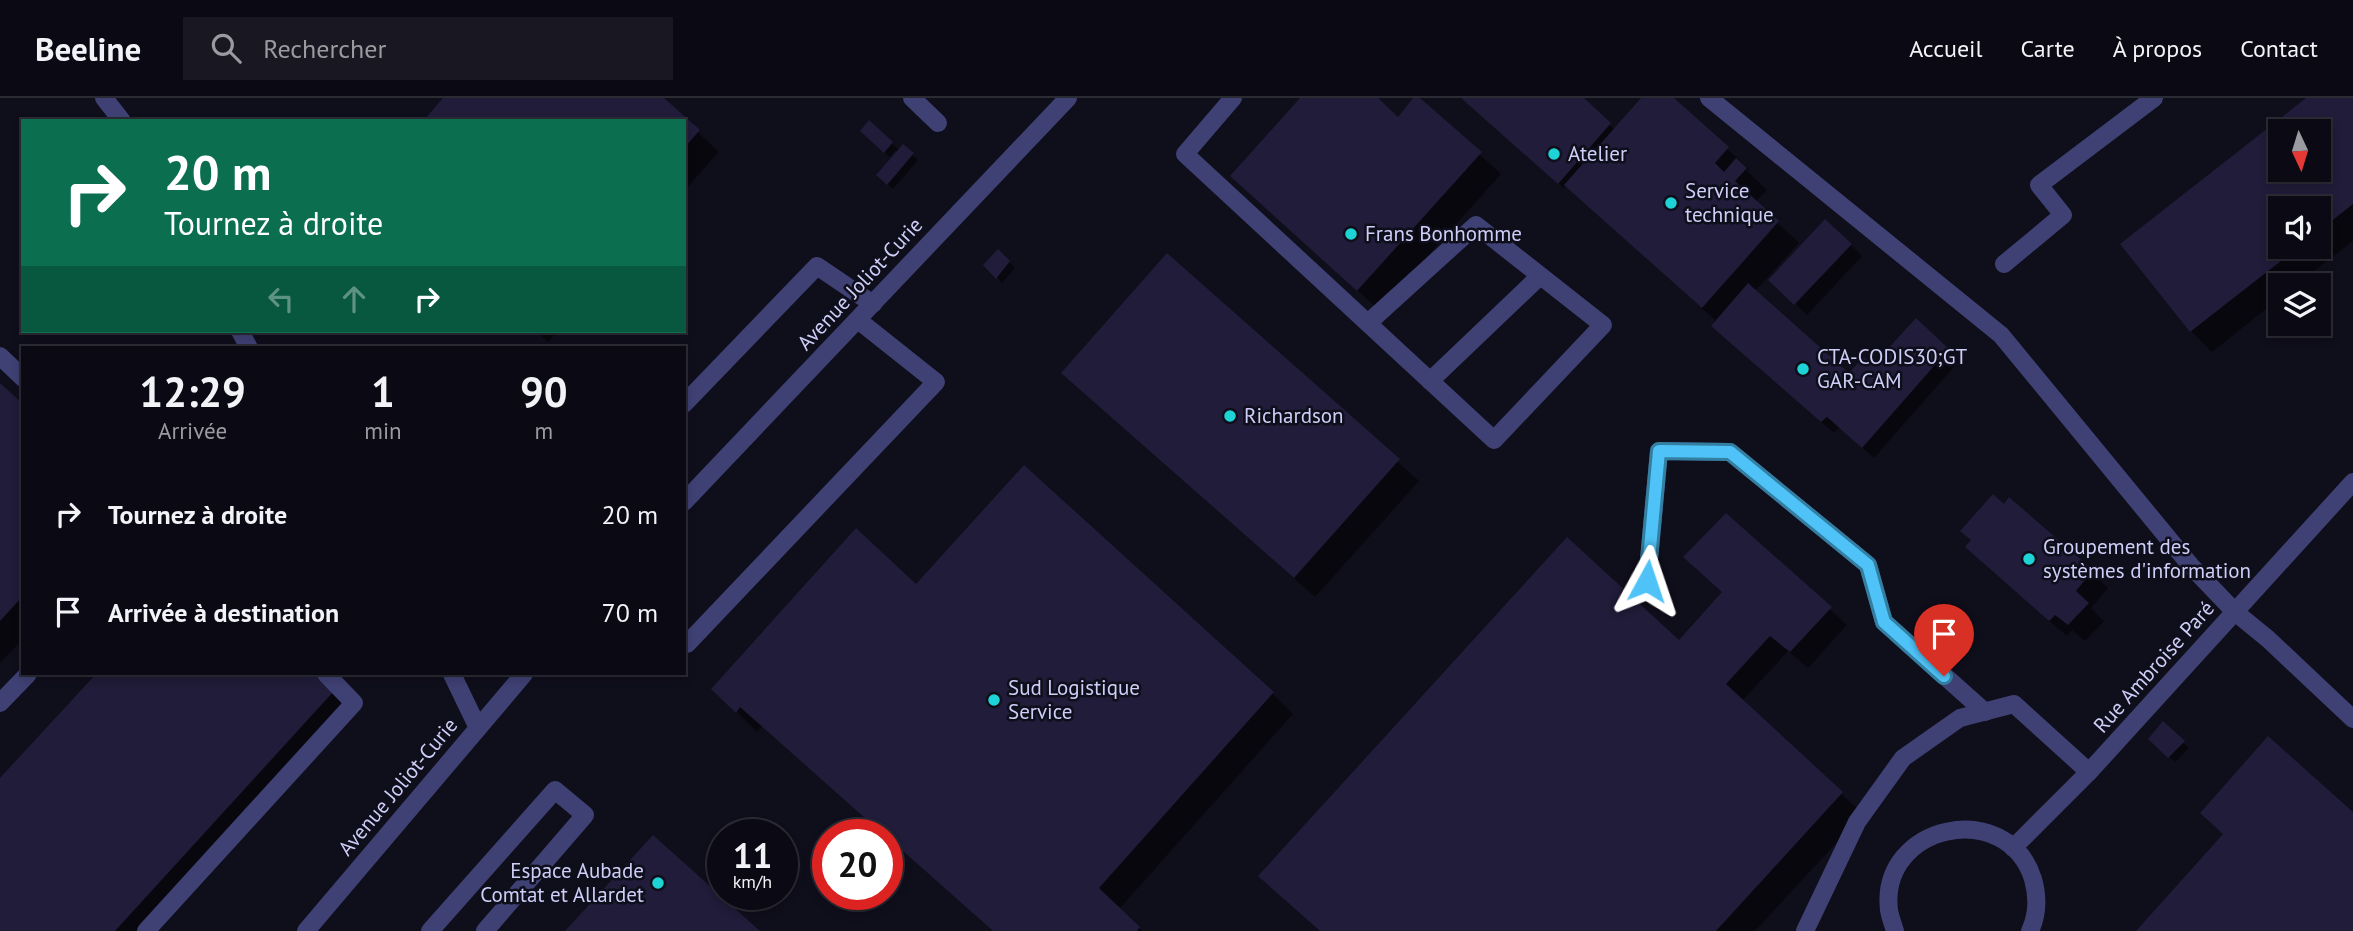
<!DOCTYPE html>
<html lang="fr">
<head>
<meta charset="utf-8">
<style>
  :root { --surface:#0b0a14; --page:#191822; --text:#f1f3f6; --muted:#9a9aa0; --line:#2b2b34 }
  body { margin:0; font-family:"PT Sans",sans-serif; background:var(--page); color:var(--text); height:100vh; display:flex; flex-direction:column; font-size:26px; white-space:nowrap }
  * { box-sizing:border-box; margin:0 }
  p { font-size:23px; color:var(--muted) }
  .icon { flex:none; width:38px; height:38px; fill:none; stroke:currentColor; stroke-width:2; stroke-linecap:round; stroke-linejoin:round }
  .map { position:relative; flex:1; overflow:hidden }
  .sheet { position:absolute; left:21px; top:248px; width:665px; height:329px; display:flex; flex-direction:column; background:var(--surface); border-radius:0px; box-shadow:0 4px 10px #0003,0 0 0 2px var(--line) }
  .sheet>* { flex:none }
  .hud { position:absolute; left:21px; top:21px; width:665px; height:214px; border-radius:0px; box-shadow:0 4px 10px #0003,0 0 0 2px var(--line); background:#0b6e4f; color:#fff; overflow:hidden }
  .needle { width:46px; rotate:176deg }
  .fabs { position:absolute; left:2268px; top:21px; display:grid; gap:14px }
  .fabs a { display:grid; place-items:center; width:63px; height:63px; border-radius:0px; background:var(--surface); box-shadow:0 4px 10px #0003,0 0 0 2px var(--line); font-size:35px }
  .speed { position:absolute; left:707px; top:721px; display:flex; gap:14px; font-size:35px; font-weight:700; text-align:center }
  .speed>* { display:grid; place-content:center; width:91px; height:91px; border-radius:50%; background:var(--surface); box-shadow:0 4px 10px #0003,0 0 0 2px var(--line); line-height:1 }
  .speed small { font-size:18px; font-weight:400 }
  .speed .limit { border:10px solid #d22; background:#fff; color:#111 }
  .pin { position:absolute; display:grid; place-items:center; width:60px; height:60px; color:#fff; margin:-72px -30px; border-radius:50% 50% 50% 0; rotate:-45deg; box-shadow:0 0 7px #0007 }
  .pin .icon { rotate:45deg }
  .me { position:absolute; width:77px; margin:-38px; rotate:5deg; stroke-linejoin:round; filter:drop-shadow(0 0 5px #0008) }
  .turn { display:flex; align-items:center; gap:24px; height:147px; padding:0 28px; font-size:32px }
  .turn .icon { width:91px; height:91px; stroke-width:2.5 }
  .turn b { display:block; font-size:49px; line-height:60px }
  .lanes { display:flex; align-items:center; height:66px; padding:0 28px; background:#0003; justify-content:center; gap:35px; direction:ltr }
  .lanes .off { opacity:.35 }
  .eta { display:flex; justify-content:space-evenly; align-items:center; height:119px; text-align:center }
  .eta b { font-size:42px; font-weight:700; line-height:49px }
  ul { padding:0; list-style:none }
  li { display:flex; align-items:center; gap:21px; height:98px; padding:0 28px }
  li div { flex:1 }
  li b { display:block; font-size:26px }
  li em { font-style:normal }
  header { display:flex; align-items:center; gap:42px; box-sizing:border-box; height:98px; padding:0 35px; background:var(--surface); border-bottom:2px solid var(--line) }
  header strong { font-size:33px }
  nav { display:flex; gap:38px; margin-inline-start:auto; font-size:24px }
  .search { width:490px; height:63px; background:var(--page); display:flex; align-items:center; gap:18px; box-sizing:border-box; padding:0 24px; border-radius:0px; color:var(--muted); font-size:26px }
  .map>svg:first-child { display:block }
</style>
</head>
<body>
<header>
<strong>Beeline</strong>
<div class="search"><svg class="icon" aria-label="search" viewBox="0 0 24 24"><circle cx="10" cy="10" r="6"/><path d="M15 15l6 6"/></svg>Rechercher</div>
<nav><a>Accueil</a><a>Carte</a><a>À propos</a><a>Contact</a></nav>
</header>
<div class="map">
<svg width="2353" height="833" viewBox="0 0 2353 833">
  <rect width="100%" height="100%" fill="#0f0e1b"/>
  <g fill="#0007" fill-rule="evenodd">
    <path d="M446,0H661L719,54L684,93V23Z"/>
    <path d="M1302,0H1375L1398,21L1417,0L1501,76L1379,212L1232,78Z"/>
    <path d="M1463,0H1581L1615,32L1643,0H1672L1749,71L1747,73L1767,92L1755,104L1799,145L1768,179L1771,181L1851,147L1862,158L1807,217L1768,179L1755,193L1849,277L1948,252L1959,263L1874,360L1840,329L1834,335L1725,239L1717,224L1566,87L1564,90Z"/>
    <path d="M2309,0H2353V143L2296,187H2280V200L2212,254L2191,233L2123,147ZM2280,33H2319V72H2280ZM2280,110H2319V149H2280Z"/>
    <path d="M870,25L900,53L912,57L918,62L893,91L879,77L898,54L896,52L890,59L862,33Z"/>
    <path d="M998,154L1015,170L1002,185L985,167Z"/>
    <path d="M1167,158L1419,383L1315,499L1063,275Z"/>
    <path d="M536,233H558L548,244Z"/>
    <path d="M0,288L23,309V541L0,565Z"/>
    <path d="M2009,402L2108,490L2091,510L2104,523L2085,543L2072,532L2067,538L1984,466L2004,408Z"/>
    <path d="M1726,417L1847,527L1808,570L1788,553L1742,603L1863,716L1755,833H1320L1281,798L1679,545L1723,495Z"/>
    <path d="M916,489L1272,595L1293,616L1119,811L1142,833H993L887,739V737L762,628L757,634L714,591Z"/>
    <path d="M98,576H314L354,614L154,833H0V683Z"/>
    <path d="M2163,626L2189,650L2175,664L2150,641Z"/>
  </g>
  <g fill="#201c39" fill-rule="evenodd">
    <path d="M443,0H664L700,32L684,50V23H423Z"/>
    <path d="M1300,0H1378L1398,19L1413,0H1420L1482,54L1357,193L1230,78Z"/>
    <path d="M1461,0H1584L1611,25L1558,86Z"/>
    <path d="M1641,0H1674L1729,49L1715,65L1724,74L1736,60L1747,70L1735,83L1779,123L1702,210L1564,87Z"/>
    <path d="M2306,0H2353V106L2319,133V110H2280V149H2299L2190,234L2120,146ZM2280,33H2319V72H2280Z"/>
    <path d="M869,22L893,44L884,55L860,33Z"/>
    <path d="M903,46L914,55L887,87L876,77Z"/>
    <path d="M1825,121L1852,146L1794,207L1768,182Z"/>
    <path d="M998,151L1010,163L996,181L983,167Z"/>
    <path d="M1167,155L1400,361L1294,480L1061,275Z"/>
    <path d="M1748,185L1849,275L1863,259L1873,267L1916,220L1949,251L1862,350L1827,319L1821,324L1711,228Z"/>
    <path d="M0,285L23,306V498L0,523Z"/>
    <path d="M1024,367L1274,594L1099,790L1140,829L1137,833H993L887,739V737H884L740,609L736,615L711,591L856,430L916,486Z"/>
    <path d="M1993,396L2004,406L2009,399L2093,472L2076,493L2089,505L2068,527L2055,517L2049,523L1965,449L1971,442L1960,433Z"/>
    <path d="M1726,415L1832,509L1790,554L1770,538L1726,586L1843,694L1716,833H1320L1258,778L1567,439L1679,542L1722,494L1683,459Z"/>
    <path d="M96,576H316L334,593L115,833H0V680Z"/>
    <path d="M2163,623L2185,643L2168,660L2148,641Z"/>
    <path d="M2268,638L2353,714V833H2136L2223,736L2200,715Z"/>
    <path d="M653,737L760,833H565Z"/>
  </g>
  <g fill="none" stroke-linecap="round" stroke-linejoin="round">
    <g stroke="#3f4174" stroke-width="18">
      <path d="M104,0L122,23"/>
      <path d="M912,0L938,25"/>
      <path d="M1233,0L1185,56L1494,342L1603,227L1476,127L1368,225"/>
      <path d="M1709,0L2001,237L2191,468L2235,514L2268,541L2353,621"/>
      <path d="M2004,166L2063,117L2039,87L2154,0"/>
      <path d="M240,233L249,250"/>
      <path d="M0,258L23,280"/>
      <path d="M1430,283L1540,178"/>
      <path d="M684,306L817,168L873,206"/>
      <path d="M684,404L1068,0"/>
      <path d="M1647,483L1659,353L1730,354L1868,467L1884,524L1985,614"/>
      <path d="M687,546L936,284L858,222"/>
      <path d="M452,576L478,630"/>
      <path d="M0,605L28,576"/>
      <path d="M2013,750L2089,674L2353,384"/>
      <path d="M146,833L354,605L326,576"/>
      <path d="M306,833L524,576"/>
      <path d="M430,833L555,692L585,717L485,833"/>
      <path d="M1805,833L1857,724L1903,660L1960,620L2014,606L2089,674"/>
      <path d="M1895,833C1893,826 1890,819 1889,812C1879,726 2007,699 2033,781C2038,799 2038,816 2030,833"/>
    </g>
  </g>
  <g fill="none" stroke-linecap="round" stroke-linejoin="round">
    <defs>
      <path id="route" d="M1647,483L1659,353L1730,354L1868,467L1884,524L1944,578"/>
    </defs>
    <use href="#route" stroke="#337fa1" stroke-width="18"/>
    <use href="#route" stroke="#4fc3f7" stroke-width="12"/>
  </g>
  <g fill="#1ed3d5" stroke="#0f0e1b" stroke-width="2.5">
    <circle cx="1554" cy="56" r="7"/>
    <circle cx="1671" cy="105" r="7"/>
    <circle cx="1351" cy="136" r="7"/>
    <circle cx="1803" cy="271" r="7"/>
    <circle cx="1230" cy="318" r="7"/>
    <circle cx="2029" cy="461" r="7"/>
    <circle cx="994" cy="602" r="7"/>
    <circle cx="658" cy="785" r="7"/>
  </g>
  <g text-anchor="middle" stroke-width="5" stroke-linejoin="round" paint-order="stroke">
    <g font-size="21" fill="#cfcef8" stroke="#0f0e1b" text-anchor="start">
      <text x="1568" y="63">Atelier</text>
      <text x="1685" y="100">Service<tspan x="1685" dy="24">technique</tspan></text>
      <text x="1365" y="143">Frans Bonhomme</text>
      <text x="1817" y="266">CTA-CODIS30;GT<tspan x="1817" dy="24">GAR-CAM</tspan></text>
      <text x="1244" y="325">Richardson</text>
      <text x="2043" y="456">Groupement des<tspan x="2043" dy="24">systèmes d'information</tspan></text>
      <text x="1008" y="597">Sud Logistique<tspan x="1008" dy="24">Service</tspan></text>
      <text x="644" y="780" text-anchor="end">Espace Aubade<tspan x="644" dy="24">Comtat et Allardet</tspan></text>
    </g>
    <g font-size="21" fill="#cfcef8" stroke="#0f0e1b">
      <text transform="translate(860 186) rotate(-47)" y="7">Avenue Joliot-Curie</text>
      <text transform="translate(2154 569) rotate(-48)" y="7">Rue Ambroise Paré</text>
      <text transform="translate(398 689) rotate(-50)" y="7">Avenue Joliot-Curie</text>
    </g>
  </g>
</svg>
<div class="fabs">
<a><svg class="needle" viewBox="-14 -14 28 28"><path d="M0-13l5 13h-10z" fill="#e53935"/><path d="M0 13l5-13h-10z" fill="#9a9aa0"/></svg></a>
<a><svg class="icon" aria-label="sound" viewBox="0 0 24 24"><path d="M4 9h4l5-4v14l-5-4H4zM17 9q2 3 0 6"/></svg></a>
<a><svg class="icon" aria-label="layers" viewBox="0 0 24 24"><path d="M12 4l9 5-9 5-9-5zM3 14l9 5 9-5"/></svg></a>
</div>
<div class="speed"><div>11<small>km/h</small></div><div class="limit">20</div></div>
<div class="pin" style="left:1944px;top:578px;background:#d93025"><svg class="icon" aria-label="arrive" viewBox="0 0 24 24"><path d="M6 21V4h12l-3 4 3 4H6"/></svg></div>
<svg class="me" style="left:1647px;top:483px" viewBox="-20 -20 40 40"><path d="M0-17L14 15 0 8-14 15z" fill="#4fc3f7" stroke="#fff" stroke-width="4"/></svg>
<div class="hud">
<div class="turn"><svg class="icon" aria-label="right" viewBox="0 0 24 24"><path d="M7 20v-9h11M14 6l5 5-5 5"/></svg><div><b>20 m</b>Tournez à droite</div></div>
<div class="lanes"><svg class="icon off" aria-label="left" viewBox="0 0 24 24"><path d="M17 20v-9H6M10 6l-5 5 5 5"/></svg><svg class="icon off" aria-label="ahead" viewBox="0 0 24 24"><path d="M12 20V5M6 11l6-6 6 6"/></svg><svg class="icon" aria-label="right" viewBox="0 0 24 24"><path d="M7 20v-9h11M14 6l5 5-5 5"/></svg></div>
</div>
<section class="sheet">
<div class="eta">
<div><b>12:29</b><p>Arrivée</p></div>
<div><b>1</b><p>min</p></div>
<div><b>90</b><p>m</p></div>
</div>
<ul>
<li><svg class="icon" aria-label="right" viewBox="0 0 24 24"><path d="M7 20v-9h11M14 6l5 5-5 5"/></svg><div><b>Tournez à droite</b></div><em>20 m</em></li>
<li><svg class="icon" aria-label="arrive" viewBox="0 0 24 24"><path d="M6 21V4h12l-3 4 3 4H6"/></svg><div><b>Arrivée à destination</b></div><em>70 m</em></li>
</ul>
</section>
</div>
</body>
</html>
